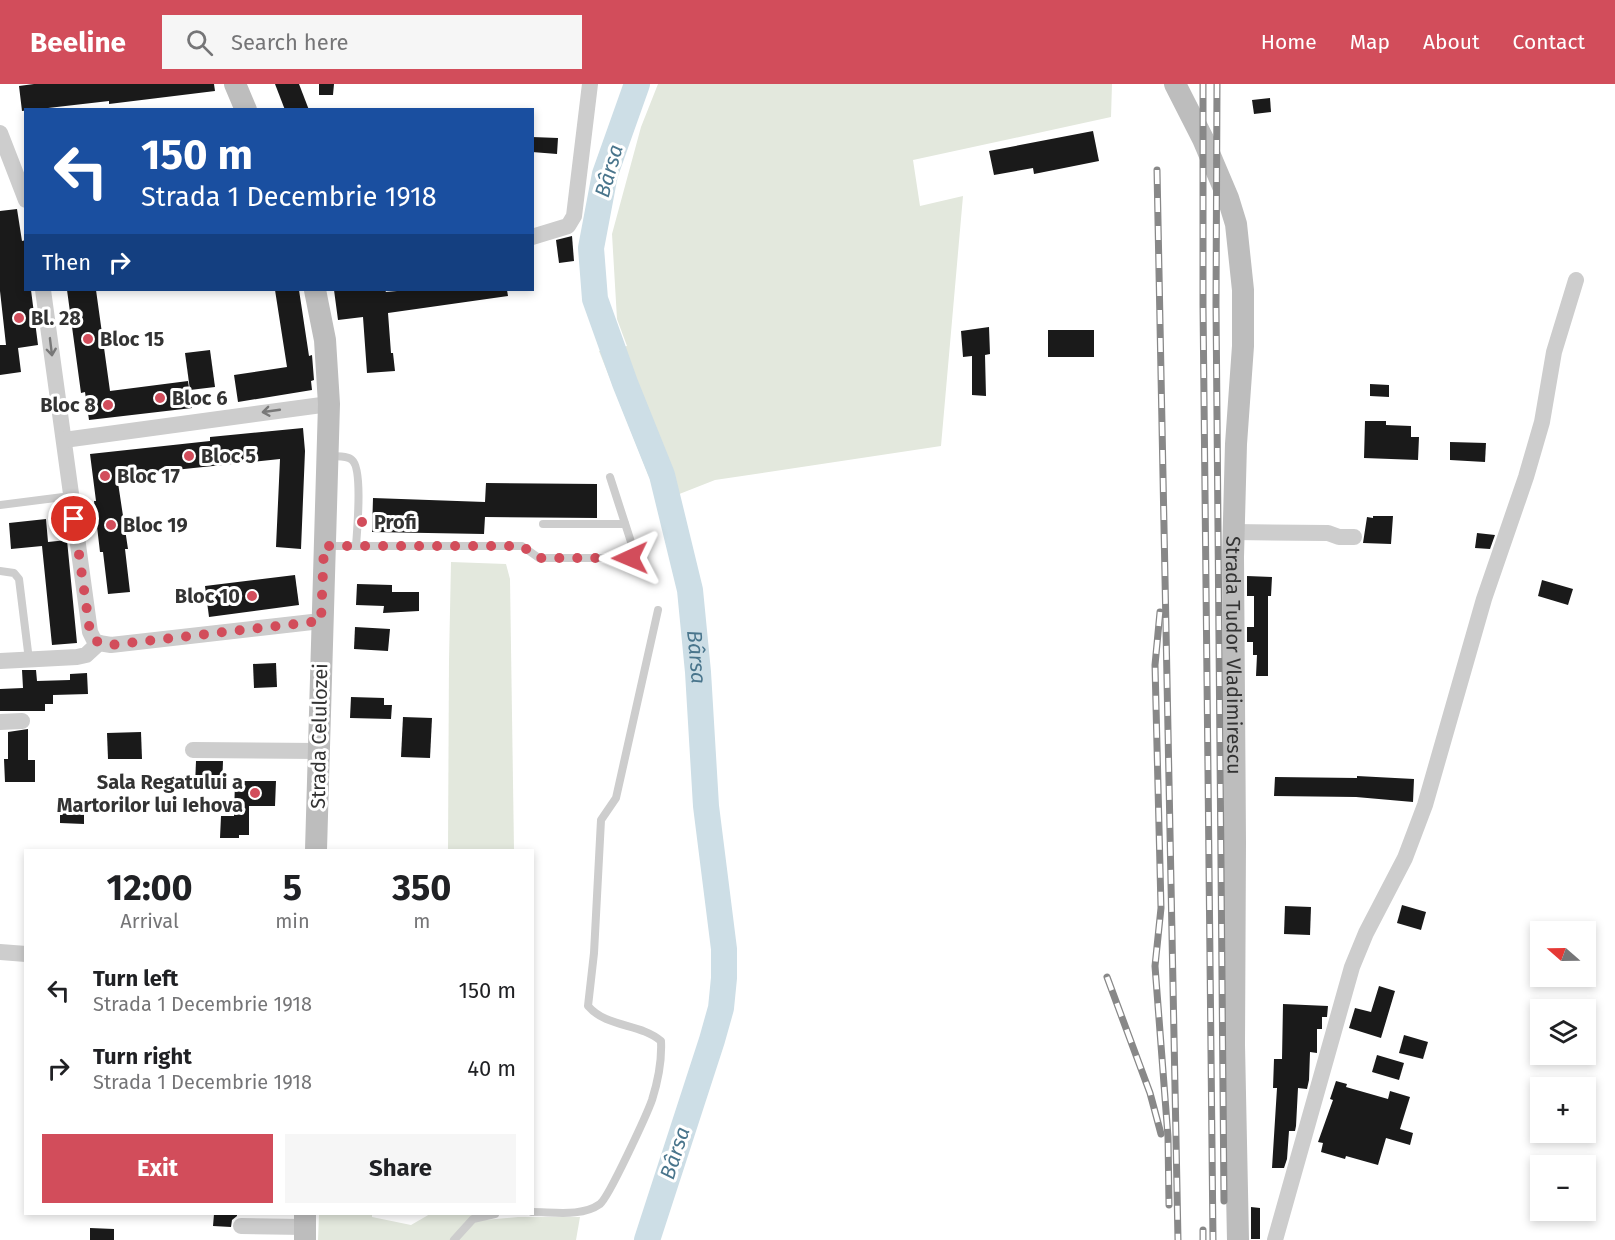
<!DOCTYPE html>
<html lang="en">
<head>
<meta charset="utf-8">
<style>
  :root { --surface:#fff; --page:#f6f6f6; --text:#202124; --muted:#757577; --accent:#d24d5b }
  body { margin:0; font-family:"Fira Sans",sans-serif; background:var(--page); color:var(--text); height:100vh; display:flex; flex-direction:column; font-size:22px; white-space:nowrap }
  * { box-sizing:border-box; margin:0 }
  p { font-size:20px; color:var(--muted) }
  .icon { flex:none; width:33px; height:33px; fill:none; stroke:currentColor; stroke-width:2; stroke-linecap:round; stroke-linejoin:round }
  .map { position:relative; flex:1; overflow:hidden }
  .details { position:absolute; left:24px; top:765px; width:510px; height:366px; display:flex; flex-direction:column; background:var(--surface); border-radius:0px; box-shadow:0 3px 9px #0003 }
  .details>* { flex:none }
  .guide { position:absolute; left:24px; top:24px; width:510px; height:183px; border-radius:0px; box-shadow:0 3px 9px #0003; background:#1a4fa0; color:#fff; overflow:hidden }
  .needle { width:39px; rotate:290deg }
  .tools { position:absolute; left:1530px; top:837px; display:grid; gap:12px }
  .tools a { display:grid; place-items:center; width:66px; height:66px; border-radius:0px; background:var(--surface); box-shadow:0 3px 9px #0003; font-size:30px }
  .pin { position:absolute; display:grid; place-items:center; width:51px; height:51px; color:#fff; margin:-26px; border:3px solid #fff; border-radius:50%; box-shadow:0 2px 6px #0007 }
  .me { position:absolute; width:66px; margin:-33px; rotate:269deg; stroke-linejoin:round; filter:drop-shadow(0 0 4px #0008) }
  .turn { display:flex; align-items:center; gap:21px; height:126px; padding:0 18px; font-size:27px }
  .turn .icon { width:78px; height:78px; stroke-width:2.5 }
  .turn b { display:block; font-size:42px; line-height:51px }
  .then { display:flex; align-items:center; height:57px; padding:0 18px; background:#0003; gap:12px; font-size:22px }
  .eta { display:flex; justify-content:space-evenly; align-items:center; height:102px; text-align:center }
  .eta b { font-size:36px; font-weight:700; line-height:42px }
  .cta { display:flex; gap:12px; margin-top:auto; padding:12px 18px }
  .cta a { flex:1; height:69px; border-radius:0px; background:var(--accent); color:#fff; font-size:24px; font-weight:700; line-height:69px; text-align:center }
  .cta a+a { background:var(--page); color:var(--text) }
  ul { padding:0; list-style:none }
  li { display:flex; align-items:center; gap:18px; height:78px; padding:0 18px }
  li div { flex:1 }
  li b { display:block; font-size:22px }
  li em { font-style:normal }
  header { display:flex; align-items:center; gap:36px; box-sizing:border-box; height:84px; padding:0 30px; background:var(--accent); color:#fff }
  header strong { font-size:28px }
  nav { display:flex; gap:33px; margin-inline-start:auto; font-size:21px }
  .search { width:420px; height:54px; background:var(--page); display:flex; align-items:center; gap:15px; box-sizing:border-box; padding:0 21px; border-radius:0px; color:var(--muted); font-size:22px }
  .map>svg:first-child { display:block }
</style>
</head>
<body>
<header>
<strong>Beeline</strong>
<div class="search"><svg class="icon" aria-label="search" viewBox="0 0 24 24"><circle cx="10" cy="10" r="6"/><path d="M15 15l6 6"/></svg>Search here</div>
<nav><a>Home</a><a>Map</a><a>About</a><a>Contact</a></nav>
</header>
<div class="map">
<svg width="1615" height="1156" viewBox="0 0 1615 1156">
  <rect width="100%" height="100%" fill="#fff"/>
  <g fill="#e3e8dd">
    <path d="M658,0H1112L1111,33L913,76L920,122L963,112L941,362L715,396L659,418L599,267L627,262L617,235L612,150L641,43Z"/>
    <path d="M451,478L506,480L510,495L514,766H448L449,576Z"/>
    <path d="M319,1130H372V1133L411,1141L430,1130H470L484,1136L518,1133H580L576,1156H318Z"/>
  </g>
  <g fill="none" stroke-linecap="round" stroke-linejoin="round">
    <path stroke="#cddee6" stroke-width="26" id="s1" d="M637,0L605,90L591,164L595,215L625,299L662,391L690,506L698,588L706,722L724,865V894L721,924L712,956L647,1156"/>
  </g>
  <g fill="#1a1a1a">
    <path d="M34,0H214L215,7L109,20V17L22,27L19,2Z"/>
    <path d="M275,0H299L309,26H285Z"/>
    <path d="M319,0H334L333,11H319Z"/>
    <path d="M1270,14L1271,28L1254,30L1252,16Z"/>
    <path d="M1093,47L1099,77L1034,90L1033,84L994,91L989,67Z"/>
    <path d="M532,53L558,54L557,70L532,68Z"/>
    <path d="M17,125L22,157L26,156V206H31L38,261L18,264L21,288L0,291V261H6L0,207V127Z"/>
    <path d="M572,152L574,177L559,179L556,156Z"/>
    <path d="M67,206H96L110,307L188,297L192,324L89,336L85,308L81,309Z"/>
    <path d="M275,206H299L309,272L312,271L314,296L311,297L312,306L238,318L234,291L287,283Z"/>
    <path d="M334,206H385L386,208L408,206H507L508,212L388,229L391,269H393L395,287L367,289L363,233L338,236Z"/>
    <path d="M989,243L990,270L985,271L986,312L972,311V272L963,273L961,247Z"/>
    <rect x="1048" y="246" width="46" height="27"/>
    <path d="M210,266L215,303L190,306L185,269Z"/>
    <path d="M1370,300L1389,301V313L1370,312Z"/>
    <path d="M1365,337H1386V341L1411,342V353H1419L1418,376L1364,374Z"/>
    <path d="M303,344L305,367L301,465L276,463L280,375L117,392L128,465H125L130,508L108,510L103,468H100L94,417H96L90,370L210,357V353Z"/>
    <path d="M1450,358L1486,359L1485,378L1450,376Z"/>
    <path d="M486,399L597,400V434L485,433L484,450L372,448L373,414L485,418Z"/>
    <path d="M1373,432H1393L1391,460L1363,459L1367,433L1373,434Z"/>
    <path d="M46,435L48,458L67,456L77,559L52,561L42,462L11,465L9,439Z"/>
    <path d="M1477,449L1495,451L1490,465L1475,464Z"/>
    <path d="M295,491L299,521L209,533L205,502Z"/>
    <path d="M1247,492L1272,493L1271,512H1268V592H1256L1257,571H1253V558H1247V543H1254V512H1247Z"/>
    <path d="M1542,496L1573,505L1568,521L1538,512Z"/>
    <path d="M357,500L392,501V508H419V527L383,529L384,522L356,521Z"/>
    <path d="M355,543L390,545L388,567L354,565Z"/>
    <path d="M276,579L277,603L254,604L253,580Z"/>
    <path d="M22,586H36L37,597L70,596V590L87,589L88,610L53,611V620H45V627H0V605L23,604Z"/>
    <path d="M351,613L384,614V621H392L391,635L350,634Z"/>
    <path d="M403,633L432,634L430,674L401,673Z"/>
    <path d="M28,645V676H35V698H5L4,675H8V648Z"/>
    <path d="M141,648L142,675H108L107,649Z"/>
    <path d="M196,677H223L222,703L195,702Z"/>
    <path d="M1357,692L1414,695L1413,718L1356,713L1274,712L1275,693L1357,694Z"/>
    <path d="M235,697H276L275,722H249V751H239V754H220L221,732H234Z"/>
    <path d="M60,728H84V740L60,739Z"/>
    <path d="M1402,821L1426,828L1421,846L1397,839Z"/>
    <path d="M1285,822L1311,823L1310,851L1284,850Z"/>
    <path d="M1379,902L1395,907L1381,954L1349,944L1355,924L1371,928Z"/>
    <path d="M1283,920L1328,922L1327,933H1322V945H1317V969L1310,968L1309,996L1307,1005L1298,1004L1296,1042L1295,1047H1289L1287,1075L1284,1084H1272L1277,1004H1273L1274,975H1282Z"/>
    <path d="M1404,951L1428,958L1423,975L1399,969Z"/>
    <path d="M1377,971L1404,979L1399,996L1372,988Z"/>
    <path d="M1336,997L1347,1000L1346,1003L1388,1015L1390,1007L1410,1013L1400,1045L1413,1049L1410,1061L1386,1054L1378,1081L1346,1072L1345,1075L1321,1068L1323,1059L1318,1058L1333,1016L1330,1015Z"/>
    <path d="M1251,1123L1260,1124V1155H1251Z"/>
    <path d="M214,1130H237V1132L232,1136L231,1143L213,1142Z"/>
    <path d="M90,1144L114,1145V1156H90Z"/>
  </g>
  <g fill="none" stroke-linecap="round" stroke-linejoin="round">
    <g stroke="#cdcdcd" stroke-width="8">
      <path d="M0,421L71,412"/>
      <path d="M543,440H625"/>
      <path d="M325,462H356C357,447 363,385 352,376C347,371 336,373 329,372"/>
      <path d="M356,462H522L539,474H630L633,470V464L610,393"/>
      <path d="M0,487L14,489L19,495L29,576"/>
      <path d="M532,1128C554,1128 582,1133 600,1120C609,1113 647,1030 652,1016C658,997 662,977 661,957C640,939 607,944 588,922L594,869L601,736L616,714L658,526"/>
      <path d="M454,1156L473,1135L495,1130"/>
    </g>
    <g stroke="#cdcdcd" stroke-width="16">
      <path d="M0,49L26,116"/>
      <path d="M532,153L568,142L574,132L590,0"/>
      <path d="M43,206L90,548L94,556L99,559"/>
      <path d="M64,356L329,320"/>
      <path d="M1233,448L1328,449L1339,453H1354"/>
      <path d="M99,559L111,561L321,537"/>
      <path d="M0,577L77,573L86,571L99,559"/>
      <path d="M0,638L22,637"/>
      <path d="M193,666L318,667"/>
      <path d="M0,868L26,870"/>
      <path d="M241,1142L305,1143"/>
      <path d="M1275,1156L1352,883L1366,849L1405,774L1425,721L1484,515L1526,393L1542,338L1554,268L1576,196"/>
    </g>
    <g stroke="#bdbdbd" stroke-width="22">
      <path d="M235,0L246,26"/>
      <path id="s2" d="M1175,0L1203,55L1228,114L1236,140L1243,206V262L1236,360L1233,473L1235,759L1234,961L1238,1156"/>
      <path d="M315,206L325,256L329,320L316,766"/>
      <path d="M305,1156V1130"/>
    </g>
    <defs>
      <g id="rail">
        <path d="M1203,0V221L1213,1156"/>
        <path d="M1217,0L1216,221L1224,1117"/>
        <path d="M1157,86L1178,1156"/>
        <path d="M1160,528L1155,581L1161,824L1155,882L1168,1053L1169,1121"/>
        <path d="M1107,893L1150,1009L1161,1050"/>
        <path d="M1203,1146V1156"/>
      </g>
    </defs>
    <use href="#rail" stroke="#888" stroke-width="7"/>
    <use href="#rail" stroke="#fff" stroke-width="4.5" stroke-dasharray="14" stroke-linecap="butt"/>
  </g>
  <defs><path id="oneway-shaft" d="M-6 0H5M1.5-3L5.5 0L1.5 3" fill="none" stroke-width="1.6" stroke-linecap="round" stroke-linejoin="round" transform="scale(1.5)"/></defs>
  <g stroke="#787878">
    <use href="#oneway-shaft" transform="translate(51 263) rotate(83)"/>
    <use href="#oneway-shaft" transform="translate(271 327) rotate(172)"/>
  </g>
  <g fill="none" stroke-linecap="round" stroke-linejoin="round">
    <path stroke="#d24d5b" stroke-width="10" stroke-dasharray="0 18" d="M74,435L90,548C95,559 101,560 111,561L321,537L324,462H522L539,474H630"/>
  </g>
  <g fill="#d24d5b" stroke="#fff" stroke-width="2">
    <circle cx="19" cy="234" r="6"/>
    <circle cx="88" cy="255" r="6"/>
    <circle cx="160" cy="314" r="6"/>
    <circle cx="108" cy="321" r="6"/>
    <circle cx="189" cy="372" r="6"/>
    <circle cx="105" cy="392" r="6"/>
    <circle cx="362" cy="438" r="6"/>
    <circle cx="111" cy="441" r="6"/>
    <circle cx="252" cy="512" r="6"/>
    <circle cx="255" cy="709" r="6"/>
  </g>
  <g text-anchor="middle" stroke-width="6" stroke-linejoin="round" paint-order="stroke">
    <g font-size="20" font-weight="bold" fill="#333" stroke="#fff" text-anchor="start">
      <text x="31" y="241">Bl. 28</text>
      <text x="100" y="262">Bloc 15</text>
      <text x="172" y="321">Bloc 6</text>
      <text x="96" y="328" text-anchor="end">Bloc 8</text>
      <text x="201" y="379">Bloc 5</text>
      <text x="117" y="399">Bloc 17</text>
      <text x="374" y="445">Profi</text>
      <text x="123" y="448">Bloc 19</text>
      <text x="240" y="519" text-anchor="end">Bloc 10</text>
      <text x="243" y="705" text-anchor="end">Sala Regatului a<tspan x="243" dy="23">Martorilor lui Iehova</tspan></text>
    </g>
    <g font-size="20" fill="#333" stroke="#fff">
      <text dy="7" stroke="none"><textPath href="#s2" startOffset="585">Strada Tudor Vladimirescu</textPath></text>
      <text transform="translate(319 652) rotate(-89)" y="7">Strada Celulozei</text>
    </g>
    <g font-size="21" font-style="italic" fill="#49758c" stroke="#fff">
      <text transform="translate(609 87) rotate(-74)" y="7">Bârsa</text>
      <text dy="7" stroke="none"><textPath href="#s1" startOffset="596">Bârsa</textPath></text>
      <text transform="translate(675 1069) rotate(-72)" y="7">Bârsa</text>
    </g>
  </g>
</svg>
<div class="tools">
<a><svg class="needle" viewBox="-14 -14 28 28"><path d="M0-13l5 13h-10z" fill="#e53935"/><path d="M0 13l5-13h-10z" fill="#757577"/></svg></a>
<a><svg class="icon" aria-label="layers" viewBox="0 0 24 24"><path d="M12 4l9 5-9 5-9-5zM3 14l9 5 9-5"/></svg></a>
<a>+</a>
<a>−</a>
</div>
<div class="pin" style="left:74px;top:435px;background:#d93025"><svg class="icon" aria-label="arrive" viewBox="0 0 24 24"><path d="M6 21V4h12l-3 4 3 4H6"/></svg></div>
<svg class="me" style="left:630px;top:474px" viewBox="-20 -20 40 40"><path d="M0-17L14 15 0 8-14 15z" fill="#d24d5b" stroke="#fff" stroke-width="4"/></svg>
<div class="guide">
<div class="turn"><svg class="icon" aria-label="left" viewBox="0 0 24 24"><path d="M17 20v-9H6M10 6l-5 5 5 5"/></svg><div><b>150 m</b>Strada 1 Decembrie 1918</div></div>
<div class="then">Then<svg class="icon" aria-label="right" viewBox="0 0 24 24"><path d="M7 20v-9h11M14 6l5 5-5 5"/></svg></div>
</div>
<section class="details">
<div class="eta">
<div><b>12:00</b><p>Arrival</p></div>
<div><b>5</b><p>min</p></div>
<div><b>350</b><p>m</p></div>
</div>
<ul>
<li><svg class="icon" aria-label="left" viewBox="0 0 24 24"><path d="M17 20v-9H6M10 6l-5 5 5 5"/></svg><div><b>Turn left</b><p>Strada 1 Decembrie 1918</p></div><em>150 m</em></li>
<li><svg class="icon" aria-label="right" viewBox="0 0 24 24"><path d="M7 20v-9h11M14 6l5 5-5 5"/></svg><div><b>Turn right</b><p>Strada 1 Decembrie 1918</p></div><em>40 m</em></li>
</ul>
<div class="cta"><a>Exit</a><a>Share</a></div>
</section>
</div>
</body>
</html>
